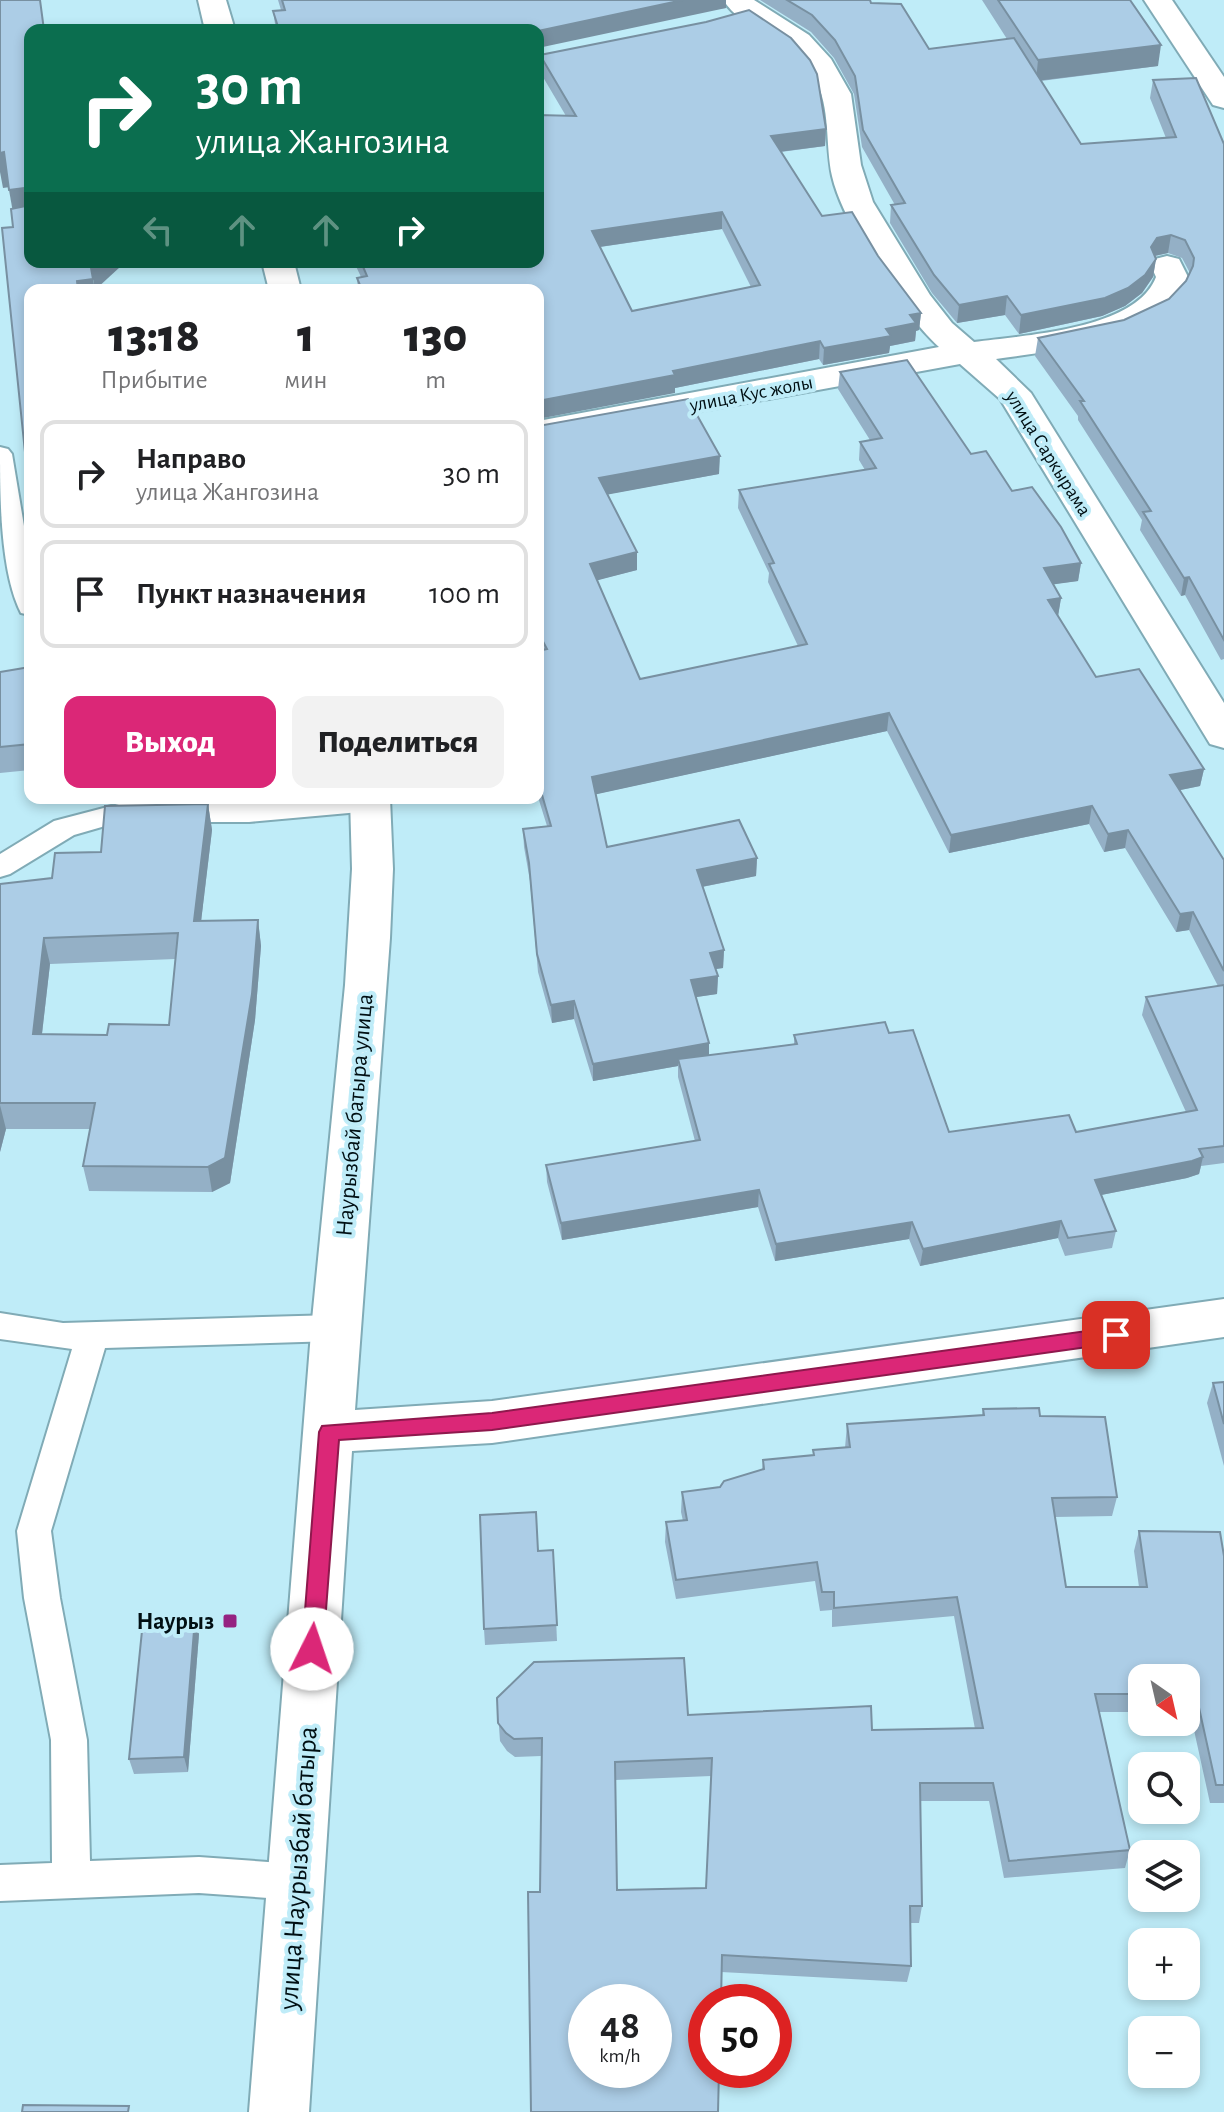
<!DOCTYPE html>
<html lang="ru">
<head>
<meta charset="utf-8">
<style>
  :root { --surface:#fff; --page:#f2f2f2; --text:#202124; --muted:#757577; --line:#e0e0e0; --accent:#db2777 }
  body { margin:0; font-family:"Alegreya Sans",sans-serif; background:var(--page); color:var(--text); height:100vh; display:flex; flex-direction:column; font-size:30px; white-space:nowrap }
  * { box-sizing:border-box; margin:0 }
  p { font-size:26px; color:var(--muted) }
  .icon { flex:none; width:44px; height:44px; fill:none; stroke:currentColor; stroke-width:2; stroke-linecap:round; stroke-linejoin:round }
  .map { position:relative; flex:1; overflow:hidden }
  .drawer { position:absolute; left:24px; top:284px; width:520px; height:520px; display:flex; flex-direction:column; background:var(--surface); border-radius:16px; box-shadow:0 4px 12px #0003 }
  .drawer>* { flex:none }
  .top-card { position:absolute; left:24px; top:24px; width:520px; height:244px; border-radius:16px; box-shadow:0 4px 12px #0003; background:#0b6e4f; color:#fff; overflow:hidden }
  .needle { width:52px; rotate:146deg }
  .fabs { position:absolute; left:1128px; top:1664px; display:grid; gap:16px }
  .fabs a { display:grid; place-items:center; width:72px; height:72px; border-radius:16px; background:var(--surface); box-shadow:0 4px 12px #0003; font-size:40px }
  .speed { position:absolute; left:568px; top:1984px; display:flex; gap:16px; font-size:40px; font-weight:700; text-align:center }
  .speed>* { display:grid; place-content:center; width:104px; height:104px; border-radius:50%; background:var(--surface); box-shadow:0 4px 12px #0003; line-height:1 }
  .speed small { font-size:20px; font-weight:400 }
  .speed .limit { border:12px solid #d22; background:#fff; color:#111 }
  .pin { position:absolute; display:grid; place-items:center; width:68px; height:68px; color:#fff; margin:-34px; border-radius:16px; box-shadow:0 4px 12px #0006 }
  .me { position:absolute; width:88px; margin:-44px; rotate:4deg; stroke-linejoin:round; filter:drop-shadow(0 0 6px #0008) }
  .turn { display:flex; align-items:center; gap:28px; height:168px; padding:0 40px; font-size:36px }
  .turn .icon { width:104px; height:104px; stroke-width:2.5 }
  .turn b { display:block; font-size:56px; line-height:68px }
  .lanes { display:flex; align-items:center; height:76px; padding:0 40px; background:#0003; justify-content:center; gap:40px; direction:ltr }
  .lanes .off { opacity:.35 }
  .eta { display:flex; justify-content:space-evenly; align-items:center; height:136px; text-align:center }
  .eta b { font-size:48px; font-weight:800; line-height:56px }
  .button { display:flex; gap:16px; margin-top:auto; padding:16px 40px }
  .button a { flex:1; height:92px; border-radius:16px; background:var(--accent); color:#fff; font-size:32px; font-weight:800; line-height:92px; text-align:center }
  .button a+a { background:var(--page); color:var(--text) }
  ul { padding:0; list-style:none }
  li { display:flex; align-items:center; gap:24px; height:108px; margin:0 16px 12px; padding:0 24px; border:4px solid var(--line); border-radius:16px }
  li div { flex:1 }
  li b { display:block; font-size:30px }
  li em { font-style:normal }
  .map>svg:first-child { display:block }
</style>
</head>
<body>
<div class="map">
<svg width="1224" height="2112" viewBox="0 0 1224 2112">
  <rect width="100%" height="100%" fill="#bfecf8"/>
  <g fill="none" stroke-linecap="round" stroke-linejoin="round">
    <defs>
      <g id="lane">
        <path d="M0,447L8,449L12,454L30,562V615L21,613C0,572 0,496 0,447Z"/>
        <path d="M311,798H382L385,802L381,809L371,811L249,822H119L74,835L10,874L0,877V854L54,821L119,804H249Z"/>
        <path d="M0,1313L63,1323L334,1315L346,1319L350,1328L346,1337L334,1341L105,1348L51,1531L60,1598L87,1740L90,1861L199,1857L296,1864L309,1869L315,1882L309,1895L296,1900L199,1893L0,1901V1865L52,1863L51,1740L24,1598L17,1531L72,1349L0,1339Z"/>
      </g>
      <g id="street">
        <path d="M723,0H754L809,35L831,59L851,94L861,165L873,202L930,295L952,323L974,342C1024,335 1136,330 1156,277L1151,266L1155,259L1167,256L1179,259L1188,277C1186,285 1184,294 1179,300C1147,341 1046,352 996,359L1031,393L1224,703V748L1210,744L1000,399L960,364L538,441V421L939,347C902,313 843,224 832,176C825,144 831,108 815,79C792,38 747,35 723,0Z"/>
        <path d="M1144,0H1172L1224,77V108L1213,105Z"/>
      </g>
      <g id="secondary">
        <path d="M198,0H226L235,30H205Z"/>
        <path d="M262,262H294L301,290H269Z"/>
        <path d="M350,798H390L393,869L390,938L355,1410L492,1401L1224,1299V1337L492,1443L352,1451L309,2112H249L312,1320L345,985L352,869Z"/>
      </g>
    </defs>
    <use href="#lane" stroke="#80abb6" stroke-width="4"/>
    <use href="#street" stroke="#80abb6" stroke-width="4"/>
    <use href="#secondary" stroke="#80abb6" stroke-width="4"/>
    <use href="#lane" fill="#fff" fill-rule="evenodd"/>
    <use href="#street" fill="#fff" fill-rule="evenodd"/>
    <use href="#secondary" fill="#fff" fill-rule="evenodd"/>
  </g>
  <g fill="#94b0c6" fill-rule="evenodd">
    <path d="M278,0H726V8L538,30H276L273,11L281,10Z"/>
    <path d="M760,0H870L871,3L929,49L1007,39L982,0H1130L1158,66L1041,81L1081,144L1166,138L1150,98L1153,80L1224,144V659L1221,660L1185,595L1181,596L1140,530L1142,520L1078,420V416L1035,356L1038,338L1124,320L1169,299L1186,281L1190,273L1182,258L1168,253L1155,256L1156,259L1153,277L1142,293L1125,306L1102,316L1019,334L1005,315L957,323L932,293L890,223L891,205H895L862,147L854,94L834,58L811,32Z"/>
    <path d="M540,55L826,129L825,146L781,152L822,216L878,256L921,313L919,330L916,331L915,341L890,346L889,353L823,365L819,359L675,388V393L538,290H358L357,278L361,277L354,262H538L566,116L540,72ZM722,229L751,287L632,311L600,247Z"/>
    <path d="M840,372L971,454L1012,491L1081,563L1078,581L1053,584L1061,598L1058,616L1096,677L1204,769L1200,786L1180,790L1224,860V1163L1201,1166L1199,1174L1187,1178L1101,1195L1116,1231L1112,1248L1065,1256L1058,1238L920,1266L909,1239L775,1261L758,1207L562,1240L547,1182L546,1165L695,1141L678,1077V1066L593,1081L574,1019L552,1023L538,972L530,881L524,847L523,829L547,826L538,797V651H539L538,648V426L719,474L608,494L637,570L597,580L640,679L798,646L768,582L769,573L738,508L739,490L865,470L859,460L860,442L870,440L838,389ZM887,731L949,853L1089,824L1104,852L1125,848L1176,932L1189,930L1218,986L1146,997L1142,1015L1186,1112L1076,1132H949L889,1033L794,1035V1044L709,1055V1043L696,997L717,994L718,976L715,969L723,968L724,950L702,887L756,876L757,858L607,847L596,794Z"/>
    <path d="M30,667V770L0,773V672Z"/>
    <path d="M208,804L212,830L201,921L258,920L261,946L255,1020L230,1183L212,1192L89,1191L83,1166L90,1129H6L0,1152V884L52,878L101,852ZM175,959L169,1025L107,1035L42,1034L50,964Z"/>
    <path d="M1224,1382V1466L1207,1403L1213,1383Z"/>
    <path d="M983,1409L1040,1416L1117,1497L1112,1516L1055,1517L1066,1587H1139L1134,1551L1139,1531L1224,1556V1803H1210L1190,1712H1186V1678H1142V1712H1099L1130,1850L1125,1868L1004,1878L989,1801H920L922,1906L919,1923H910L911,1966L907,1982L721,1972L540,1892L541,1756L515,1757L507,1751L500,1741L497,1698L872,1730L975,1729L954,1616L832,1627V1610L820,1611L815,1581L676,1599L665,1542L666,1522L683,1521L681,1512L682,1492L720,1487L762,1470L763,1460L813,1455V1450L845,1448L847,1424L982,1415ZM711,1776L706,1888L617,1890L615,1780Z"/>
    <path d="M553,1550L557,1641L485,1645L484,1629L538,1551Z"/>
    <path d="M199,1634L188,1772L134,1774L129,1759Z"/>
  </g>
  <g fill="#7890a1">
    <path d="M683,0H726V8L538,48V31Z"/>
    <path d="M1161,45L1158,66L1036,81L1038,60Z"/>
    <path d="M826,129L825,146L770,153L771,136Z"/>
    <path d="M4,152L10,187L3,188L0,172V153Z"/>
    <path d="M24,188L30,222L15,224L9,190Z"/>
    <path d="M722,212V229L592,248V231Z"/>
    <path d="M1171,235L1168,253L1154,256L1151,247L1157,238Z"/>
    <path d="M1156,259L1153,277L1142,293L1125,306L1102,316L1019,334L1021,315Z"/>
    <path d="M90,262H120V267L95,290Z"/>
    <path d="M93,279L95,290H78L77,281Z"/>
    <path d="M1007,296L1005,315L957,323L959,305Z"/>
    <path d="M921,313L919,330L916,331L915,341L890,346L889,353L823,365L824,348L910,315Z"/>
    <path d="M820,341L819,359L675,388V393L538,419V401L673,371Z"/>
    <path d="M720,456L719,474L600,496L599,478Z"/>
    <path d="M637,552V570L591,582L590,564Z"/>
    <path d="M1081,563L1078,581L1042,586L1044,568Z"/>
    <path d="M1189,577L1185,595L1181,596L1184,578Z"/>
    <path d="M1061,598L1058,616L1048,600Z"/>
    <path d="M889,713L887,731L593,795L592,777Z"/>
    <path d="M1204,769L1200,786L1166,793L1170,775Z"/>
    <path d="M208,804L212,830L198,947L194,921Z"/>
    <path d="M1092,806L1089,824L949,853L951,835Z"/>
    <path d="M1128,830L1125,848L1104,852L1108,834Z"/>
    <path d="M757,858L756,876L696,888L697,870Z"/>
    <path d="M1193,912L1189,930L1176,932L1180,914Z"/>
    <path d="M258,920L261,946L255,1020L230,1183L212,1192L208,1167Z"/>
    <path d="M44,938L50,964L39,1059L33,1034Z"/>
    <path d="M724,950L723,968L709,970L710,953Z"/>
    <path d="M718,976L717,994L690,998L691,980Z"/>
    <path d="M574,1001V1019L552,1023L551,1005Z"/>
    <path d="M709,1043V1060L678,1059V1066L593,1081V1064Z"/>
    <path d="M0,1105L6,1129L0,1152Z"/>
    <path d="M1203,1157L1199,1174L1187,1178L1091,1197L1095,1180Z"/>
    <path d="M759,1190L758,1207L562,1240L561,1223Z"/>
    <path d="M1061,1221L1058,1238L920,1266L923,1249Z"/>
    <path d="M912,1222L909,1239L775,1261L776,1244Z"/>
    <path d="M195,1618L199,1634L188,1772L184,1757Z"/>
  </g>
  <g fill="#accde6" stroke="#7890a1" stroke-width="2" fill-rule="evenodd">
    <path d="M0,0H40L44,30H30V262H90L93,279L77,281L78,290H30V501L2,228L13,227L11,209L26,206L27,191L24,188L9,190L4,152L0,153Z"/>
    <path d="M282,0H683L538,31L279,30L273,11L285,10Z"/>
    <path d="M787,0H870L871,3L901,4L929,49L1014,38L1081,144L1176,137L1153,80L1196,78L1224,144V640L1189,577L1184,578L1143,512L1151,511L1080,401H1084L1038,338L1124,320L1169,299L1186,281L1193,266L1194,258L1185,240L1171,235L1157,238L1151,247L1156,259L1145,275L1128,288L1105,298L1021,315L1007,296L959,305L934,275L891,205L905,203L863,130L855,76L835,40L812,15Z"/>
    <path d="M998,0H1130L1161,45L1038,60Z"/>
    <path d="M749,10L791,38L810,60L817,74L826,129L771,136L822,216L852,212L878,256L921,313L910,315L916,323L886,329L891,336L824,348L820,341L673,371L675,375L538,401V290H362L357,278L367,276L361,262H538V115L576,116L540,55L706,22ZM722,212L760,285L632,311L592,231Z"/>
    <path d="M907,360L971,454L986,451L1012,491L1032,487L1061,527L1081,563L1044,568L1061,598L1048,600L1096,677L1139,669L1204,769L1170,775L1224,860V971L1193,912L1180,914L1128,830L1108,834L1092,806L951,835L889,713L592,777L607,847L739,820L757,858L697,870L724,950L710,953L718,976L691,980L709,1043L593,1064L574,1001L551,1005L537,954L529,863L523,829L551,826L538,781V651L547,649L538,632V426L688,399L720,456L599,478L637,552L590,564L640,679L807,644L769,564L774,563L739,490L876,468L860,442L882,438L840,372Z"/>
    <path d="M30,667V744L0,747V672Z"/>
    <path d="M208,804L194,921L258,920L252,994L225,1158L208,1167L83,1166L95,1103H0V884L52,878L55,853L101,852L105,806ZM178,933L169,1025L109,1024L107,1035L33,1034L44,938Z"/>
    <path d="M1224,985V1146L1199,1149L1203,1157L1192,1161L1095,1180L1116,1231L1068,1238L1061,1221L923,1249L912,1222L776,1244L759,1190L561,1223L546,1165L700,1140L678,1059L797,1044L794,1035L885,1022L889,1033L913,1030L949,1132L1069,1115L1076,1132L1197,1110L1146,997Z"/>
    <path d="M1224,1382V1424L1213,1383Z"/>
    <path d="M1039,1408L1040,1416L1105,1417L1117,1497L1052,1498L1066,1587H1147L1139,1531L1220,1532L1224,1556V1785H1216L1196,1694H1186V1678H1142V1694H1095L1130,1850L1009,1861L993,1783H920L922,1906H910L911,1966L722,1955L721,2002H706V2070H719L718,2112H531L528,1892H540L542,1738L514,1739L506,1733L498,1723L497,1698L534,1662L684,1658L688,1715L871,1706L872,1730L983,1728L957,1597L834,1608V1592H822L817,1562L676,1580L666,1522L687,1520L682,1492L720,1487L724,1481L764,1469L763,1460L814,1455L813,1450L850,1447L847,1424L984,1415L983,1409ZM712,1758L706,1888L617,1890L615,1762ZM586,2002H654V2070H586Z"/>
    <path d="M536,1512L538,1551L553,1550L557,1625L484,1629L480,1515Z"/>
    <path d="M195,1618L184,1757L129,1759L143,1621Z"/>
    <path d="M23,2105L129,2106L128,2112H22Z"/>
  </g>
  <path fill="#db2777" stroke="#8e194d" stroke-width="2" d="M1116,1327L1123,1329L1126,1335L1123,1340L1116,1343L492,1430L339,1440L323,1649L320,1656L312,1658L305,1656L302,1649L319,1432L322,1426L492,1413Z"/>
  <rect fill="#952281" stroke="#bfecf8" stroke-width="3" x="222" y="1613" width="16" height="16" rx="4"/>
  <g text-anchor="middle" stroke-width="8" stroke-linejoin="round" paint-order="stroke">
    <g font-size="20" fill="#010f13" stroke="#bfecf8">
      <text transform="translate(751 393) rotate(-11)" y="7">улица Кус жолы</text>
      <text transform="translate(1049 453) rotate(58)" y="7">улица Саркырама</text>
    </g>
    <g font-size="24" fill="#010f13" stroke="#bfecf8">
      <text transform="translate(354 1115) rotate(-85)" y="8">Наурызбай батыра улица</text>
    </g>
    <g font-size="24" font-weight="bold" fill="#010f13" stroke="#bfecf8" text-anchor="end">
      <text x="214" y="1629">Наурыз</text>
    </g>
    <g font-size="28" fill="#010f13" stroke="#bfecf8">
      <text transform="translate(297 1868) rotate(-86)" y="10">улица Наурызбай батыра</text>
    </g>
  </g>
</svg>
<div class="fabs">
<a><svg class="needle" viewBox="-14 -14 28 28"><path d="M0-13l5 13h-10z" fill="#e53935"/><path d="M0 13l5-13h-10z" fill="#757577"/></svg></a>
<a><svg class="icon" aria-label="search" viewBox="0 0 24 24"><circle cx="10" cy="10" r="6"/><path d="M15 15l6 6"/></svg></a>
<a><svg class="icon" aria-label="layers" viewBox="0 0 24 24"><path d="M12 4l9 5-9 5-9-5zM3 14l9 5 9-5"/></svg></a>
<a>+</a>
<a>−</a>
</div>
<div class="speed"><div>48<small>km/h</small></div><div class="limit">50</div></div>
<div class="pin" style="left:1116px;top:1335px;background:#d93025"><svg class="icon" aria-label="arrive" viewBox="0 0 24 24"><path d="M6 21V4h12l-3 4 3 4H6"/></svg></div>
<svg class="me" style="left:312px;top:1649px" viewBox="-20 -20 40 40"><circle r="19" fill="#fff"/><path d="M0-13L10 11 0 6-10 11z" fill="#db2777"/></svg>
<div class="top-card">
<div class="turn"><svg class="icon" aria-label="right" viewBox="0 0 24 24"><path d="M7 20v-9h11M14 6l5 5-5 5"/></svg><div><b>30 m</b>улица Жангозина</div></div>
<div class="lanes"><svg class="icon off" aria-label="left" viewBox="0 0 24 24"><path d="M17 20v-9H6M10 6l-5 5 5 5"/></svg><svg class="icon off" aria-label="ahead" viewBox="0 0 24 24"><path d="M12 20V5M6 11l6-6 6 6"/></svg><svg class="icon off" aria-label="ahead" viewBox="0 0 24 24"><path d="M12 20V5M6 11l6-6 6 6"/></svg><svg class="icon" aria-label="right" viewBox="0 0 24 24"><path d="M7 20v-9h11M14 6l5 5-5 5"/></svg></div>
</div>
<section class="drawer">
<div class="eta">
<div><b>13:18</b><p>Прибытие</p></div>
<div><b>1</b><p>мин</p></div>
<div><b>130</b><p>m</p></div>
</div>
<ul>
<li><svg class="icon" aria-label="right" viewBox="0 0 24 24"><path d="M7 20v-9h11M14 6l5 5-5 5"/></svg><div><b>Направо</b><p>улица Жангозина</p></div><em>30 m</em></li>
<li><svg class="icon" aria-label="arrive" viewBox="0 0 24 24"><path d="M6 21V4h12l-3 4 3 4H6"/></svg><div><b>Пункт назначения</b></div><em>100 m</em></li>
</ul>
<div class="button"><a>Выход</a><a>Поделиться</a></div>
</section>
</div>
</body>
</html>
